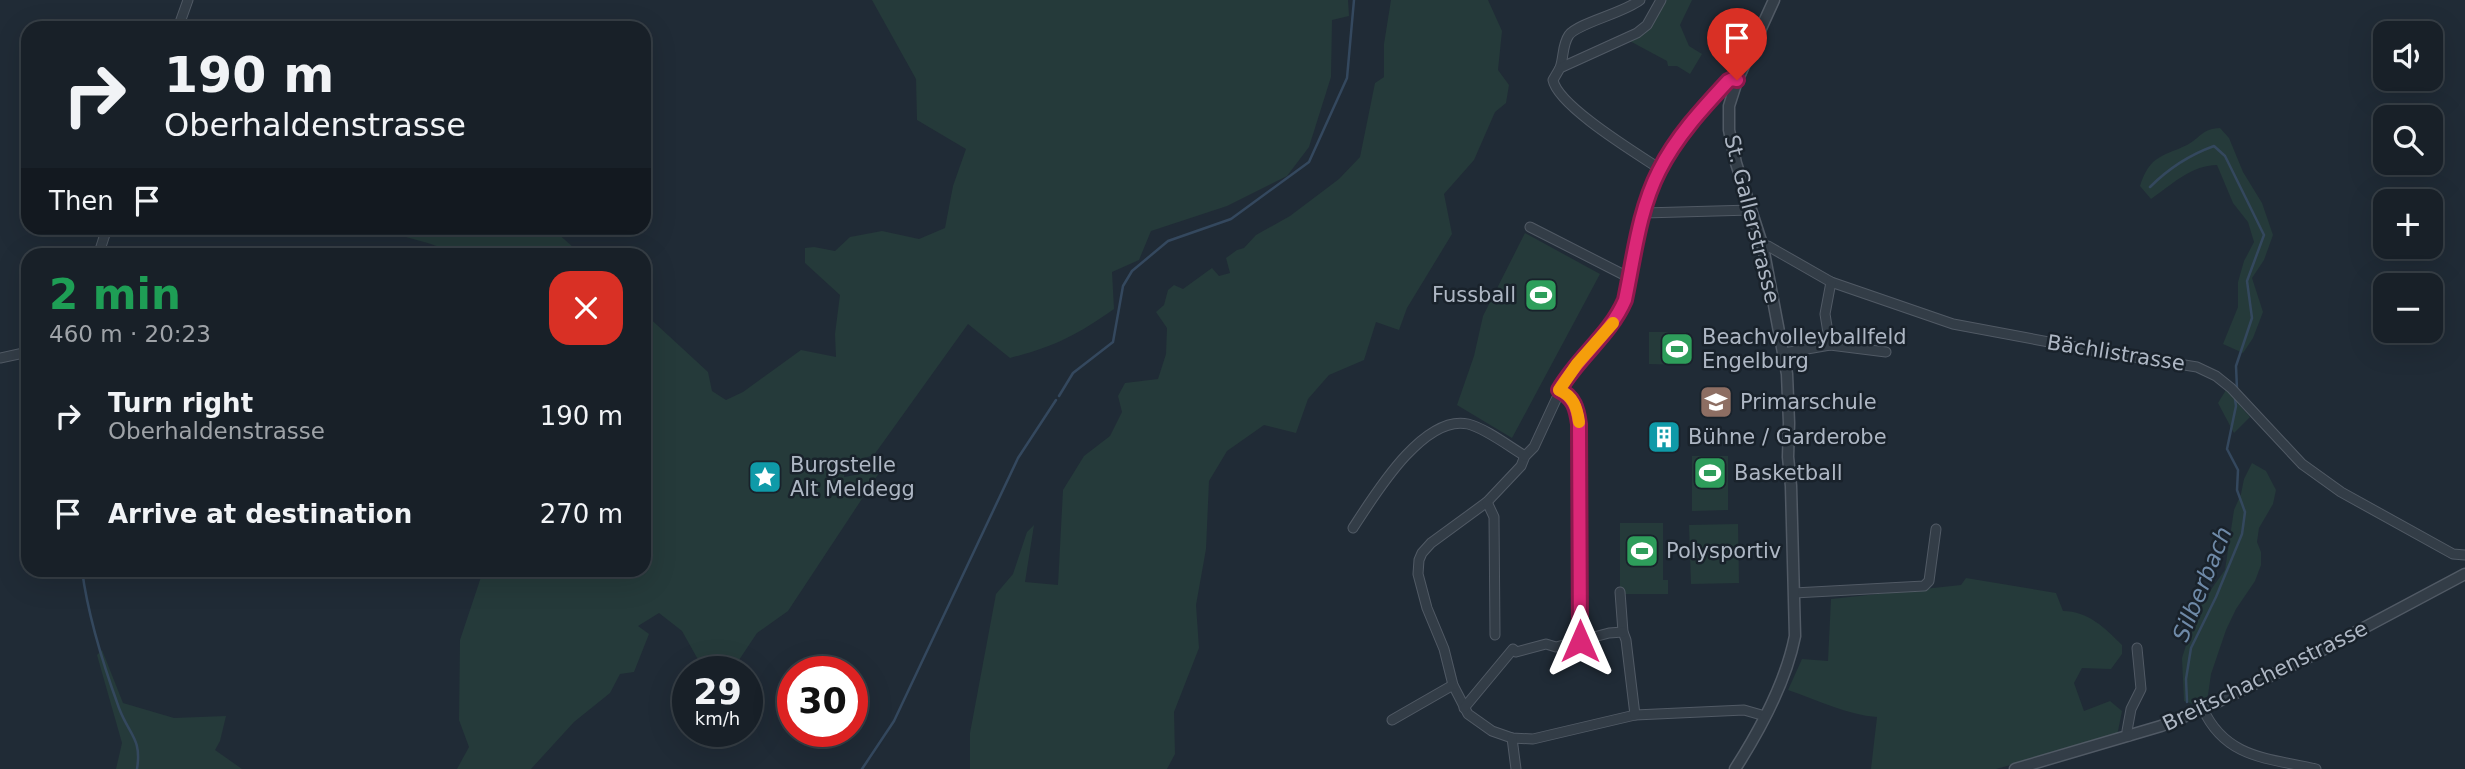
<!DOCTYPE html>
<html lang="en">
<head>
<meta charset="utf-8">
<style>
  :root { --surface:#182028; --page:#252d34; --text:#f1f3f6; --muted:#9fa3a8; --line:#363e45 }
  body { margin:0; font-family:"DejaVu Sans",sans-serif; background:var(--page); color:var(--text); height:100vh; display:flex; flex-direction:column; font-size:26px; white-space:nowrap }
  * { box-sizing:border-box; margin:0 }
  p { font-size:23px; color:var(--muted) }
  .icon { flex:none; width:38px; height:38px; fill:none; stroke:currentColor; stroke-width:2; stroke-linecap:round; stroke-linejoin:round }
  .map { position:relative; flex:1; overflow:hidden }
  .panel { position:absolute; left:21px; top:248px; width:630px; height:329px; display:flex; flex-direction:column; background:var(--surface); border-radius:21px; box-shadow:0 7px 28px #0002,0 0 0 2px var(--line) }
  .panel>* { flex:none }
  .top-card { position:absolute; left:21px; top:21px; width:630px; height:214px; border-radius:21px; box-shadow:0 7px 28px #0002,0 0 0 2px var(--line); background:#182028; color:var(--text); overflow:hidden }
  .buttons { position:absolute; left:2373px; top:21px; display:grid; gap:14px }
  .buttons a { display:grid; place-items:center; width:70px; height:70px; border-radius:14px; background:var(--surface); box-shadow:0 7px 28px #0002,0 0 0 2px var(--line); font-size:35px }
  .speed { position:absolute; left:672px; top:656px; display:flex; gap:14px; font-size:35px; font-weight:700; text-align:center }
  .speed>* { display:grid; place-content:center; width:91px; height:91px; border-radius:50%; background:var(--surface); box-shadow:0 7px 28px #0002,0 0 0 2px var(--line); line-height:1 }
  .speed small { font-size:18px; font-weight:400 }
  .speed .limit { border:10px solid #d22; background:#fff; color:#111 }
  .pin { position:absolute; display:grid; place-items:center; width:60px; height:60px; color:#fff; margin:-72px -30px; border-radius:50% 50% 50% 0; rotate:-45deg; box-shadow:0 0 7px #0007 }
  .pin .icon { rotate:45deg }
  .me { position:absolute; width:77px; margin:-38px; rotate:0deg; stroke-linejoin:round; filter:drop-shadow(0 0 5px #0008) }
  .turn { display:flex; align-items:center; gap:24px; height:147px; padding:0 28px; font-size:32px }
  .turn .icon { width:91px; height:91px; stroke-width:2.5 }
  .turn b { display:block; font-size:49px; line-height:60px }
  .then { display:flex; align-items:center; height:66px; padding:0 28px; background:#0003; gap:14px; font-size:26px }
  .round { display:grid; place-items:center; flex:none; width:74px; height:74px; border-radius:21px; background:var(--page) }
  .head { display:flex; align-items:center; justify-content:space-between; height:119px; padding:0 28px }
  h1 { font-size:42px; font-weight:700; line-height:52px; color:#1e9e55 }
  ul { padding:0; list-style:none }
  li { display:flex; align-items:center; gap:21px; height:98px; padding:0 28px }
  li div { flex:1 }
  li b { display:block; font-size:26px }
  li em { font-style:normal }
  .map>svg:first-child { display:block }
</style>
</head>
<body>
<div class="map">
<svg width="2465" height="769" viewBox="0 0 2465 769">
  <rect width="100%" height="100%" fill="#202b36"/>
  <g fill="#253a3a">
    <path d="M872,0H1348L1349,16L1332,20L1331,77L1309,147L1287,176L1227,206L1151,231L1139,260L1112,272L1114,309C1075,336 1056,346 1010,358L968,324L874,455L846,464L844,477L881,470L788,611L757,633L731,672H705L682,631L659,613L638,626L649,634L634,672L620,674L610,693L574,722L531,769H457L469,747L459,720L460,640L483,571L644,570V313L708,372L712,391L726,400L743,392L801,350L836,357L835,334L840,295L805,263V248L814,247L835,251L850,237L882,231L919,239L945,228L953,186L966,149L917,120L916,79Z"/>
    <path d="M1391,0H1488L1502,31L1498,70L1509,85L1506,103L1495,112L1474,160L1444,194L1452,234L1407,308L1399,330L1376,322L1364,360L1329,375L1308,399L1296,433L1264,425L1227,451L1209,481L1206,549L1196,605L1199,648L1174,712L1175,754L1167,769H970V733L996,594L1013,574L1027,532L1034,525L1025,582L1058,585L1063,490L1084,456L1110,436L1122,412L1118,396L1125,383L1158,379L1166,354L1167,328L1156,312L1164,305L1168,290L1174,285L1183,289L1212,268L1219,276L1230,273L1226,258L1237,250L1244,248L1256,235L1290,216L1339,179L1360,157L1375,83L1384,77V44Z"/>
    <path d="M1659,0H1692L1680,25L1689,46L1702,54L1690,74L1677,66H1668L1667,61L1626,39L1644,23Z"/>
    <path d="M2220,128L2229,138L2243,172L2262,203L2273,235L2264,260L2252,278L2263,312L2253,338L2243,353L2223,344L2238,307V282L2244,261L2254,242L2248,222L2233,203L2217,165C2192,165 2171,185 2151,199L2140,186C2150,155 2162,157 2187,145C2202,137 2201,129 2220,128Z"/>
    <path d="M374,228H545L556,232L582,255H460L431,244Z"/>
    <path d="M1525,233L1600,274L1512,438L1457,405L1474,356L1483,316Z"/>
    <path d="M1649,332H1686L1687,365L1649,364Z"/>
    <path d="M2226,390L2250,417L2234,433L2218,403Z"/>
    <path d="M1692,456H1728V510L1692,511Z"/>
    <path d="M2252,463L2266,471L2276,490L2273,504L2259,528L2257,542L2261,552V565L2255,581L2236,609L2226,630L2211,674L2208,695L2201,707L2184,701L2182,658L2188,639L2189,620L2225,570L2234,510L2241,494L2244,479Z"/>
    <path d="M1620,523H1663V580H1668V594H1620Z"/>
    <path d="M1738,524L1739,583L1691,584L1689,525Z"/>
    <path d="M1966,578L2056,593L2063,611C2088,611 2105,628 2122,645V654L2111,669L2082,668L2074,683L2084,711L2110,701L2122,711L2117,736L1996,769H1871L1877,717C1847,715 1818,700 1788,690L1802,659L1828,661L1831,599L1961,585Z"/>
    <path d="M102,650L123,703L174,718L226,716L220,741L215,750L242,769H116L122,743L97,655Z"/>
  </g>
  <g fill="none" stroke-linecap="round" stroke-linejoin="round">
    <g stroke="#34485e" stroke-width="2.5">
      <path d="M2150,187C2169,168 2189,155 2214,146L2225,156L2264,235L2247,281L2252,318L2236,366L2237,389"/>
      <path d="M1059,396L1073,373L1113,342L1123,286L1132,271L1168,241L1231,219L1309,162L1347,78L1354,0"/>
      <path d="M82,570C88,617 103,664 119,708C129,735 142,738 137,769"/>
      <path d="M2187,702L2186,679L2191,648L2216,597L2242,534L2245,512L2237,490L2238,470L2227,449L2236,406L2235,399"/>
      <path d="M862,769L894,721L1018,458L1056,400"/>
    </g>
    <defs>
      <g id="minor">
        <path d="M178,28L188,0"/>
        <path d="M1560,68C1564,57 1562,45 1569,35C1578,23 1624,13 1640,0"/>
        <path d="M1737,81L1732,79L1728,81L1690,123L1660,169L1647,202L1625,300L1608,330L1566,378L1534,447L1525,456L1521,466L1487,502L1431,543L1422,553L1419,560L1418,574L1427,608L1444,649L1453,685L1468,714L1492,731L1512,738L1533,739L1635,715L1744,710L1765,716"/>
        <path d="M1660,169C1636,153 1558,106 1553,80L1560,68L1637,33L1647,25L1661,0"/>
        <path d="M1644,213L1751,210"/>
        <path d="M1530,227L1630,278"/>
        <path d="M1763,247L1768,246L1831,282L1953,324L2097,351L2197,367L2216,376L2231,388L2302,464L2341,492L2453,554L2465,555"/>
        <path d="M98,256L107,228"/>
        <path d="M1830,345L1825,314L1831,282"/>
        <path d="M1784,353L1830,345L1886,352"/>
        <path d="M0,358L28,352"/>
        <path d="M1559,390C1574,397 1577,409 1579,424L1580,641"/>
        <path d="M1487,502L1494,517L1495,635"/>
        <path d="M1353,528C1374,496 1423,414 1468,424C1485,428 1510,447 1525,456"/>
        <path d="M1620,592L1623,632L1626,640L1635,715"/>
        <path d="M1794,593L1924,586L1929,581L1936,529"/>
        <path d="M1464,708L1513,649L1516,652L1546,644L1556,647L1609,633L1623,632"/>
        <path d="M2203,709C2226,759 2269,758 2316,769"/>
        <path d="M1392,720L1453,685"/>
        <path d="M2129,736L2127,731L2131,709L2141,689L2137,648"/>
        <path d="M1512,738L1516,769"/>
      </g>
      <g id="tertiary">
        <path d="M1735,769C1760,730 1786,682 1795,636L1791,486L1788,457L1789,423L1787,374L1763,247L1736,163L1729,130V106L1737,81L1774,0"/>
        <path d="M2015,769L2161,726L2203,709L2313,655L2465,574"/>
      </g>
    </defs>
    <use href="#minor" stroke="#515a65" stroke-width="11"/>
    <use href="#tertiary" stroke="#515a65" stroke-width="13"/>
    <use href="#minor" stroke="#333d47" stroke-width="9"/>
    <use href="#tertiary" stroke="#333d47" stroke-width="10"/>
  </g>
  <g fill="none" stroke-linecap="round" stroke-linejoin="round">
    <defs>
      <path id="route" d="M1580,641L1579,424C1577,409 1574,397 1559,390C1578,357 1610,335 1625,300C1634,257 1639,210 1659,171C1676,137 1702,109 1728,81L1732,79L1737,80"/>
    </defs>
    <use href="#route" stroke="#8e194d" stroke-width="18"/>
    <use href="#route" stroke="#db2777" stroke-width="12"/>
    <path stroke="#f59e0b" stroke-width="12" d="M1579,422C1577,407 1573,396 1559,390L1577,364L1613,323"/>
  </g>
  <defs>
    <symbol id="stadium-square" viewBox="-11 -11 22 22"><rect x="-9" y="-9" width="18" height="18" rx="4" fill="#2e9e5b" stroke="#19222b"/><path d="M0-5a6.5 5 0 1 0 0 10a6.5 5 0 1 0 0-10ZM-3.5-1.8h7v3.6h-7Z" fill="#fff"/></symbol>
    <symbol id="school-square" viewBox="-11 -11 22 22"><rect x="-9" y="-9" width="18" height="18" rx="4" fill="#8d6e63" stroke="#19222b"/><path d="M0-5L7-2L0 1L-7-2ZM-4 1L0 2.5L4 1V4Q0 6-4 4Z" fill="#fff"/></symbol>
    <symbol id="building-square" viewBox="-11 -11 22 22"><rect x="-9" y="-9" width="18" height="18" rx="4" fill="#0f9aa8" stroke="#19222b"/><path d="M-4-6H4V6H1V3H-1V6H-4ZM-2.5-4.3h1.7v1.8h-1.7ZM.8-4.3h1.7v1.8H.8ZM-2.5-1h1.7V.8h-1.7ZM.8-1h1.7V.8H.8Z" fill="#fff"/></symbol>
    <symbol id="sight-square" viewBox="-11 -11 22 22"><rect x="-9" y="-9" width="18" height="18" rx="4" fill="#0f9aa8" stroke="#19222b"/><path d="M0-6L1.8-2.2L6-1.7L2.9 1.2L3.7 5.4L0 3.3L-3.7 5.4L-2.9 1.2L-6-1.7L-1.8-2.2Z" fill="#fff"/></symbol>
  </defs>
  <g fill-rule="evenodd">
    <use href="#stadium-square" x="1522" y="276" width="38" height="38"/>
    <use href="#stadium-square" x="1658" y="330" width="38" height="38"/>
    <use href="#school-square" x="1697" y="383" width="38" height="38"/>
    <use href="#building-square" x="1645" y="418" width="38" height="38"/>
    <use href="#stadium-square" x="1691" y="454" width="38" height="38"/>
    <use href="#sight-square" x="746" y="458" width="38" height="38"/>
    <use href="#stadium-square" x="1623" y="532" width="38" height="38"/>
  </g>
  <g text-anchor="middle" stroke-width="5" stroke-linejoin="round" paint-order="stroke">
    <g font-size="21" fill="#aeb7c4" stroke="#19222b">
      <text transform="translate(1752 219) rotate(76)" y="7">St. Gallerstrasse</text>
      <text transform="translate(2116 353) rotate(9)" y="7">Bächlistrasse</text>
      <text transform="translate(2265 676) rotate(-26)" y="7">Breitschachenstrasse</text>
    </g>
    <g font-size="21" fill="#aeb7c4" stroke="#19222b" text-anchor="start">
      <text x="1516" y="302" text-anchor="end">Fussball</text>
      <text x="1702" y="344">Beachvolleyballfeld<tspan x="1702" dy="24">Engelburg</tspan></text>
      <text x="1740" y="409">Primarschule</text>
      <text x="1688" y="444">Bühne / Garderobe</text>
      <text x="790" y="472">Burgstelle<tspan x="790" dy="24">Alt Meldegg</tspan></text>
      <text x="1734" y="480">Basketball</text>
      <text x="1666" y="558">Polysportiv</text>
    </g>
    <g font-size="23" font-style="italic" fill="#6f8aa8" stroke="#19222b">
      <text transform="translate(2202 584) rotate(-68)" y="8">Silberbach</text>
    </g>
  </g>
</svg>
<div class="buttons">
<a><svg class="icon" aria-label="sound" viewBox="0 0 24 24"><path d="M4 9h4l5-4v14l-5-4H4zM17 9q2 3 0 6"/></svg></a>
<a><svg class="icon" aria-label="search" viewBox="0 0 24 24"><circle cx="10" cy="10" r="6"/><path d="M15 15l6 6"/></svg></a>
<a>+</a>
<a>−</a>
</div>
<div class="speed"><div>29<small>km/h</small></div><div class="limit">30</div></div>
<div class="pin" style="left:1737px;top:80px;background:#d93025"><svg class="icon" aria-label="arrive" viewBox="0 0 24 24"><path d="M6 21V4h12l-3 4 3 4H6"/></svg></div>
<svg class="me" style="left:1580px;top:641px" viewBox="-20 -20 40 40"><path d="M0-17L14 15 0 8-14 15z" fill="#db2777" stroke="#fff" stroke-width="4"/></svg>
<div class="top-card">
<div class="turn"><svg class="icon" aria-label="right" viewBox="0 0 24 24"><path d="M7 20v-9h11M14 6l5 5-5 5"/></svg><div><b>190 m</b>Oberhaldenstrasse</div></div>
<div class="then">Then<svg class="icon" aria-label="arrive" viewBox="0 0 24 24"><path d="M6 21V4h12l-3 4 3 4H6"/></svg></div>
</div>
<section class="panel">
<div class="head"><div><h1>2 min</h1><p>460 m · 20:23</p></div><a class="round" style="background:#d93025;color:#fff"><svg class="icon" aria-label="close" viewBox="0 0 24 24"><path d="M6 6l12 12M18 6L6 18"/></svg></a></div>
<ul>
<li><svg class="icon" aria-label="right" viewBox="0 0 24 24"><path d="M7 20v-9h11M14 6l5 5-5 5"/></svg><div><b>Turn right</b><p>Oberhaldenstrasse</p></div><em>190 m</em></li>
<li><svg class="icon" aria-label="arrive" viewBox="0 0 24 24"><path d="M6 21V4h12l-3 4 3 4H6"/></svg><div><b>Arrive at destination</b></div><em>270 m</em></li>
</ul>
</section>
</div>
</body>
</html>
